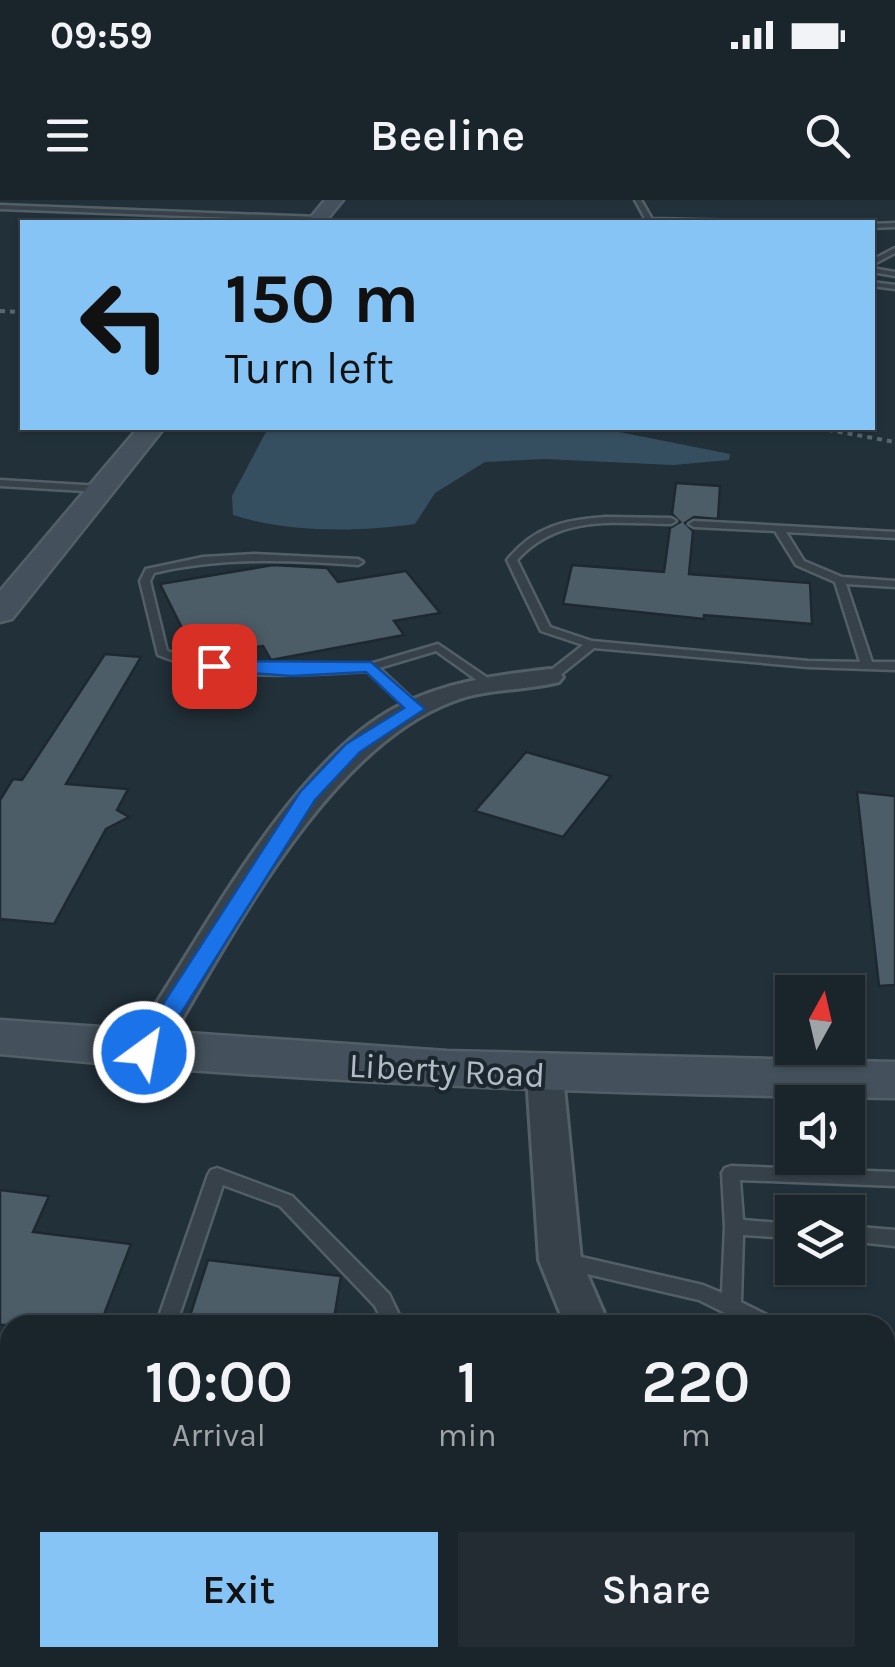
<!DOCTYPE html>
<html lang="en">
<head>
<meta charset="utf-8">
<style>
  :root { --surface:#1a242b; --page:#232c33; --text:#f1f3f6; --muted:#9fa4a9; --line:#384147; --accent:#86c4f5 }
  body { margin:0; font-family:Karla,sans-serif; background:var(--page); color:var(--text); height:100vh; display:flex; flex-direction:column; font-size:38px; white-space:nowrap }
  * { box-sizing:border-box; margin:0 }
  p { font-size:32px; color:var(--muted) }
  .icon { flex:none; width:55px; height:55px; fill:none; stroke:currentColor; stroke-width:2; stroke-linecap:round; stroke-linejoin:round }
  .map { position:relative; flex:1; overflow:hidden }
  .side { position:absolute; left:0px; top:1115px; width:895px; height:352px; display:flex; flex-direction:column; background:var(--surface); border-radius:30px 30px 0 0; box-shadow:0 2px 8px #0004,0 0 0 2px var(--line) }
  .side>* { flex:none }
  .hud { position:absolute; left:20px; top:20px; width:855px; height:210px; border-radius:0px; box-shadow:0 2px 8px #0004,0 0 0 2px var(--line); background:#86c4f5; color:#111; overflow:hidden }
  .needle { width:65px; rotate:8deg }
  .tools { position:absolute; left:775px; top:775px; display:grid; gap:20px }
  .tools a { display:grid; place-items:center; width:90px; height:90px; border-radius:0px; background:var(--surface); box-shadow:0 2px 8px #0004,0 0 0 2px var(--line); font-size:50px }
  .pin { position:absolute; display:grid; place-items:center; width:85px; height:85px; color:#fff; margin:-42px; border-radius:20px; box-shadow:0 5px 15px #0006 }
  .me { position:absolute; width:110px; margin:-55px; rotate:32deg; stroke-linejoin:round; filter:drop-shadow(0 0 8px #0008) }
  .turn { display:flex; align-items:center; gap:35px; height:210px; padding:0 40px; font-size:45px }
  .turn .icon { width:130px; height:130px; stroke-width:2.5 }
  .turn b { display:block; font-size:70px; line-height:85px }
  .eta { display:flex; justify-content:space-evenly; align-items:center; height:170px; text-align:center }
  .eta b { font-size:60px; font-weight:600; line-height:70px }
  .cta { display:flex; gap:20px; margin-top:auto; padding:20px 40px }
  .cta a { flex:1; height:115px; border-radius:0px; background:var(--accent); color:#111; font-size:40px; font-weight:600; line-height:115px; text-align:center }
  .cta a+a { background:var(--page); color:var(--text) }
  .status { display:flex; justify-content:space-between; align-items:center; height:70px; padding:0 50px; background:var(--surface); direction:ltr }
  .status svg { height:28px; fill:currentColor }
  header { display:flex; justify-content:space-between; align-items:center; height:130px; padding:0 40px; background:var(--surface); font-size:45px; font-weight:600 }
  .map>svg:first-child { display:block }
</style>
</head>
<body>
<div class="status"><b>09:59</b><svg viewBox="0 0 49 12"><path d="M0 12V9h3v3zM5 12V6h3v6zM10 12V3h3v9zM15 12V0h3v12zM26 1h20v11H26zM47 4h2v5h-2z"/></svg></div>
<header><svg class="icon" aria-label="menu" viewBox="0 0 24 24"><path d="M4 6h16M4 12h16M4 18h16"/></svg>Beeline<svg class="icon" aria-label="search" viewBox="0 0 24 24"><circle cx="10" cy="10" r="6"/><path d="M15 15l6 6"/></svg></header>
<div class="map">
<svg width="895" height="1467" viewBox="0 0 895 1467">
  <rect width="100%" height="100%" fill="#223039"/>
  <path fill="#364f60" d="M268,228H599L730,254L729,260L673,265L545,259L485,262L435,293L415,324C357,332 289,333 233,315L232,296Z"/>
  <g fill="#4d5d68" stroke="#1d2830" stroke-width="2.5">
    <path d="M676,283L720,286L718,319L694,317L685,323L693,331L689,374L810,383L812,424L704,415V419L563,404L572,365L664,372L670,328L680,322L672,314Z"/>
    <path d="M273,365L327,368L338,382L406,371L440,413L394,421L404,435L271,460L263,446L196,456L160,384Z"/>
    <path d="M105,454L141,457L66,584L128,589L117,610L129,617L106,629L54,724L0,719V600L13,579L22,580Z"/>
    <path d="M526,552L611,576L563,637L475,611Z"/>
    <path d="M857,592L895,596V785L879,786Z"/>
    <path d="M0,990L49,996L33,1032L131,1044L100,1125H0Z"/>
    <path d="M208,1060L341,1076L333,1125H187Z"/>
  </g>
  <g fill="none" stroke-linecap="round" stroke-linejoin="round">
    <defs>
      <g id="lane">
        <path d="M635,0H641L652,19L784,22H647Z"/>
        <path d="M0,5L319,17L322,19L319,21L0,9Z"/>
        <path d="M895,23V27L872,28V24Z"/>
        <path d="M895,48V53L872,65V60Z"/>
        <path d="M872,68L895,72V76L872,72Z"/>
        <path d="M872,82L895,85V89L872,86Z"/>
        <path d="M0,280L101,286L106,289L101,292L0,286Z"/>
        <path d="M606,317L671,318L676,321L671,324C614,323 559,314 517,360L550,427L592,441L808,461L860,462L835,382L796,365L775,331L694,327L689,324L694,321L895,332V338L786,332L804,361L842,377L895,381V387L846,384L872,462H895V470L808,467L594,448L554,480H546V474L583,445L541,431L507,360C535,326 564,320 606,317Z"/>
        <path d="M254,354L358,359L363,362L358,365C289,360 222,357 154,373L150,381L167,451L211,464L237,467L292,468L370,464L438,444L495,483L489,487L485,486L436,451L379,468L420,506L422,509L416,513L412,512L368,471C296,475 226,482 158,455L140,381L146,369L203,357Z"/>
        <path d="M731,966L895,972V986L740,980L743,1020L792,1024V1038L743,1035L741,1102L775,1119L778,1125H749L699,1100L557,1067L554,1061L557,1055L564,1053L703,1085L722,1093L725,1027L722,973L725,968Z"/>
        <path d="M217,968L292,996L389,1094L404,1125H384L375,1106L280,1006L223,985L176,1125H156L208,975L211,970Z"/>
        <path d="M848,1026L895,1030V1046L848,1041Z"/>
        <path d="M885,1211L895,1216V1239L885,1234Z"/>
        <path d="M112,1458H194L200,1467H117Z"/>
        <path d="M462,1458H486L487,1467H463Z"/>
        <path d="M597,1458H708L711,1464L710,1467H594Z"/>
      </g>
      <g id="street">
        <path d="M550,469L559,472L563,477L559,482C524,491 488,488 454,501C323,549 227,746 157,861L144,865L131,861L126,852L144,823C208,725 292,564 395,508C443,482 497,475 550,469Z"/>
        <path d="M545,863L558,867L563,876L581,1060L609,1125H565L539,1060L527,876L532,867Z"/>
        <path d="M681,1458H733L735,1467H683Z"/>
      </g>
      <g id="secondary">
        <path d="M325,0H343L325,22H307Z"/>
        <path d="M138,228H164L12,419L0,422V391Z"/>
        <path d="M0,820L447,851L895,862V898C596,894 298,883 0,854Z"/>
      </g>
    </defs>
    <use href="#lane" stroke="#535f67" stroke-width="5"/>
    <use href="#street" stroke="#535f67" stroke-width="6"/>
    <use href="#secondary" stroke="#535f67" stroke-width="5"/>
    <use href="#lane" fill="#364149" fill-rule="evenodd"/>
    <use href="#street" fill="#364149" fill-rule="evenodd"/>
    <use href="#secondary" fill="#44515c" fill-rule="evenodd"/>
    <g stroke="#586670" stroke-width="4" stroke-dasharray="5 5" stroke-linecap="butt">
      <path d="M0,111L22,112"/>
      <path d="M818,228L895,242"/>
    </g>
  </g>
  <path fill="#1a73e8" stroke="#114b97" stroke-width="2.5" d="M214,461L371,462L425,509L360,552L315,600L153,858L144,861L132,852L300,592L346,544L404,508L366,472L292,476L208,470V463Z"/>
  <g text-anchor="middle" stroke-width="8" stroke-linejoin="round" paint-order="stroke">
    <g font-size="35" fill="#b0bcc6" stroke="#1b262e">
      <text transform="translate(447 870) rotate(3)" y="12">Liberty Road</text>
    </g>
  </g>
</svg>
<div class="tools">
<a><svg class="needle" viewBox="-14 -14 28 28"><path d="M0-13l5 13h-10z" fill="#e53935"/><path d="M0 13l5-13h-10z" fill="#9fa4a9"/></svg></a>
<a><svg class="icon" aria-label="sound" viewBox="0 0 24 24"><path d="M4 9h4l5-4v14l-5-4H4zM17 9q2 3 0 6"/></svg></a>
<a><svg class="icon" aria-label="layers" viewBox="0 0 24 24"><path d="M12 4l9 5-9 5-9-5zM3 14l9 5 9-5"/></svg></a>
</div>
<div class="pin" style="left:214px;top:466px;background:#d93025"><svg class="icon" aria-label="arrive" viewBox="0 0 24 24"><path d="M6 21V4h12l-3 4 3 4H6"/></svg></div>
<svg class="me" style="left:144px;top:852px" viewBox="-20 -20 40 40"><circle r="17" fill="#1a73e8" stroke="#fff" stroke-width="3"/><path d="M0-11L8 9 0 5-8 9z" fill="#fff"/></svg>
<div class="hud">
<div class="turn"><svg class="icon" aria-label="left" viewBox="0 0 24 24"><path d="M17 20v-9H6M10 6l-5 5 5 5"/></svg><div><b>150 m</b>Turn left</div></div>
</div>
<section class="side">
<div class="eta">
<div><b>10:00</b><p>Arrival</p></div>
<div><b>1</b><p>min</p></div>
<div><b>220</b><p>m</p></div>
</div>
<div class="cta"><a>Exit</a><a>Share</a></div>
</section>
</div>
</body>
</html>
